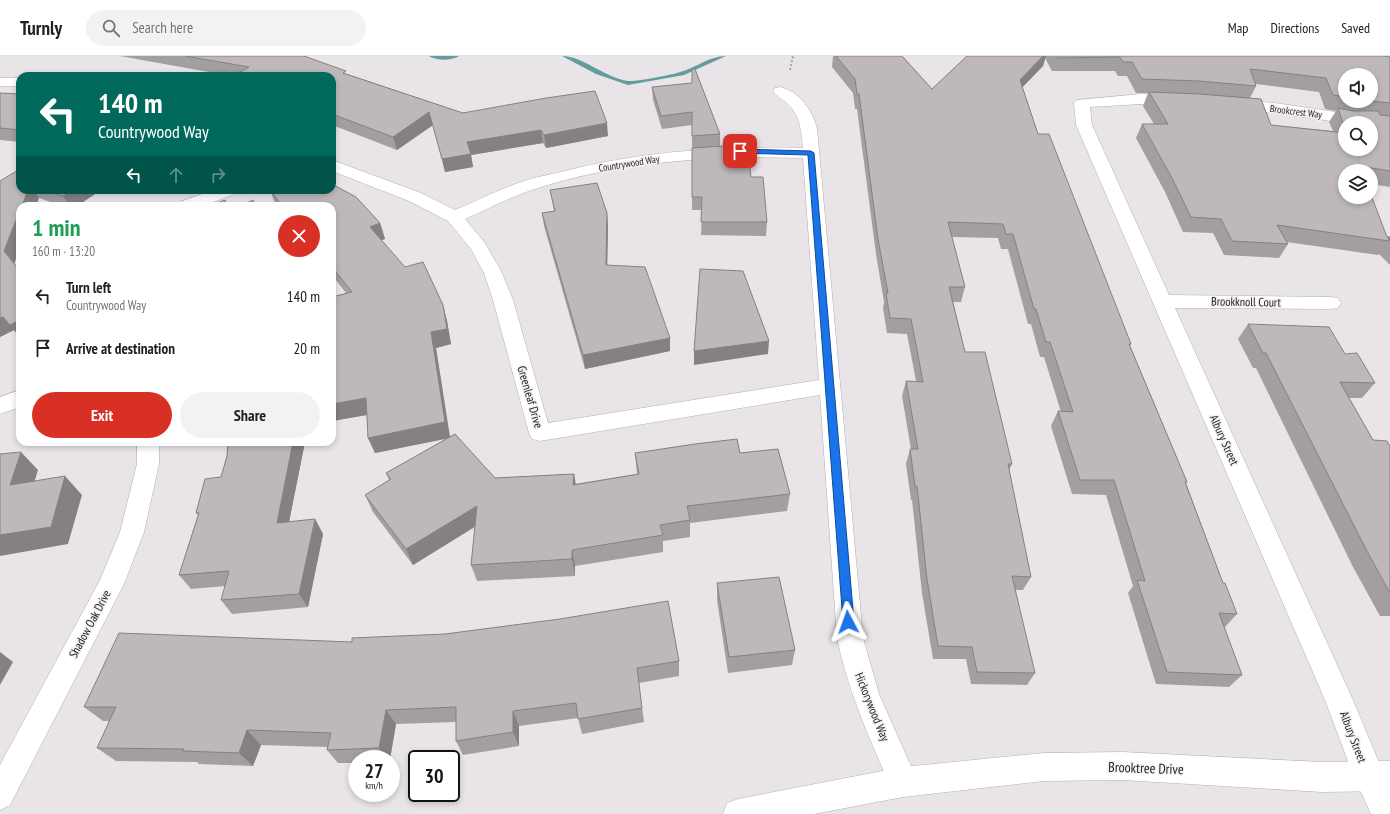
<!DOCTYPE html>
<html lang="en">
<head>
<meta charset="utf-8">
<style>
  :root { --surface:#fff; --page:#f2f2f2; --text:#202124; --muted:#757577; --line:#e0e0e0; --accent:#d93025 }
  body { margin:0; font-family:"PT Sans Narrow",sans-serif; background:var(--page); color:var(--text); height:100vh; display:flex; flex-direction:column; font-size:15px; white-space:nowrap }
  * { box-sizing:border-box; margin:0 }
  p { font-size:13px; color:var(--muted) }
  .icon { flex:none; width:22px; height:22px; fill:none; stroke:currentColor; stroke-width:2; stroke-linecap:round; stroke-linejoin:round }
  .map { position:relative; flex:1; overflow:hidden }
  .drawer { position:absolute; left:16px; top:146px; width:320px; height:244px; display:flex; flex-direction:column; background:var(--surface); border-radius:12px; box-shadow:0 2px 6px #0003 }
  .drawer>* { flex:none }
  .guide { position:absolute; left:16px; top:16px; width:320px; height:122px; border-radius:12px; box-shadow:0 2px 6px #0003; background:#00695c; color:#fff; overflow:hidden }
  .buttons { position:absolute; left:1338px; top:12px; display:grid; gap:8px }
  .buttons a { display:grid; place-items:center; width:40px; height:40px; border-radius:50%; background:var(--surface); box-shadow:0 2px 6px #0003; font-size:20px }
  .speed { position:absolute; left:348px; top:694px; display:flex; gap:8px; font-size:20px; font-weight:700; text-align:center }
  .speed>* { display:grid; place-content:center; width:52px; height:52px; border-radius:50%; background:var(--surface); box-shadow:0 2px 6px #0003; line-height:1 }
  .speed small { font-size:10px; font-weight:400 }
  .speed .limit { border:2px solid #111; border-radius:6px; background:#fff; color:#111 }
  .pin { position:absolute; display:grid; place-items:center; width:34px; height:34px; color:#fff; margin:-17px; border-radius:8px; box-shadow:0 2px 6px #0006 }
  .me { position:absolute; width:44px; margin:-22px; rotate:356deg; stroke-linejoin:round; filter:drop-shadow(0 0 3px #0008) }
  .turn { display:flex; align-items:center; gap:14px; height:84px; padding:0 16px; font-size:18px }
  .turn .icon { width:52px; height:52px; stroke-width:2.5 }
  .turn b { display:block; font-size:28px; line-height:34px }
  .lanes { display:flex; align-items:center; height:38px; padding:0 16px; background:#0003; justify-content:center; gap:20px; direction:ltr }
  .lanes .off { opacity:.35 }
  .round { display:grid; place-items:center; flex:none; width:42px; height:42px; border-radius:21px; background:var(--page) }
  .head { display:flex; align-items:center; justify-content:space-between; height:68px; padding:0 16px }
  h1 { font-size:24px; font-weight:600; line-height:30px; color:#1e9e55 }
  .cta { display:flex; gap:8px; margin-top:auto; padding:8px 16px }
  .cta a { flex:1; height:46px; border-radius:24px; background:var(--accent); color:#fff; font-size:16px; font-weight:600; line-height:46px; text-align:center }
  .cta a+a { background:var(--page); color:var(--text) }
  ul { padding:0; list-style:none }
  li { display:flex; align-items:center; gap:12px; height:52px; padding:0 16px }
  li div { flex:1 }
  li b { display:block; font-size:15px }
  li em { font-style:normal }
  header { display:flex; align-items:center; gap:24px; box-sizing:border-box; height:56px; padding:0 20px; background:var(--surface); border-bottom:1px solid var(--line) }
  header strong { font-size:19px }
  nav { display:flex; gap:22px; margin-inline-start:auto; font-size:14px }
  .search { width:280px; height:36px; background:var(--page); display:flex; align-items:center; gap:10px; box-sizing:border-box; padding:0 14px; border-radius:22px; color:var(--muted); font-size:15px }
  .map>svg:first-child { display:block }
</style>
</head>
<body>
<header>
<strong>Turnly</strong>
<div class="search"><svg class="icon" aria-label="search" viewBox="0 0 24 24"><circle cx="10" cy="10" r="6"/><path d="M15 15l6 6"/></svg>Search here</div>
<nav><a>Map</a><a>Directions</a><a>Saved</a></nav>
</header>
<div class="map">
<svg width="1390" height="758" viewBox="0 0 1390 758">
  <rect width="100%" height="100%" fill="#e8e4e8"/>
  <g fill="none" stroke-linecap="round" stroke-linejoin="round">
    <g fill="#629d9e" fill-rule="evenodd">
      <path d="M429,0H459C451,5 437,5 429,0Z"/>
      <path d="M562,0C583,0 605,22 628,25C635,26 672,19 680,16C696,12 709,0 726,0L684,19L628,29L596,18Z"/>
    </g>
    <defs>
      <g id="minor">
        <rect x="0" y="22" width="20" height="8"/>
        <path d="M780,31C799,35 812,54 817,72L863,582L879,638L918,726L913,736L903,741L893,736C871,686 848,636 837,582L820,339L540,385L532,383L529,377L493,244L484,217L471,193L448,165L409,145L332,115V104L421,137L455,154C479,144 502,132 527,124C540,120 553,118 565,115C644,95 722,90 803,92C801,75 801,60 787,47C783,43 776,40 773,35L775,32ZM749,101L803,102L819,324L548,367L513,244L502,217L485,187L465,163C490,152 514,139 541,131C608,110 679,103 749,101Z"/>
        <path d="M1141,38L1176,39L1181,41L1184,44L1181,47L1176,49L1141,48L1090,51L1092,69L1169,239L1331,241L1338,242L1341,247L1338,252L1331,253L1175,252L1353,644L1390,733V758H1371L1354,721L1325,644L1076,69L1074,47L1077,44Z"/>
        <path d="M1234,44L1275,47L1390,64V74L1371,71V67H1345L1275,57L1229,52L1226,49L1229,46Z"/>
        <path d="M213,134H237L235,138L202,150H177L180,146Z"/>
        <path d="M20,334V351L0,358V341Z"/>
        <path d="M137,386H159V408L144,476L124,528L10,749L0,754V709L100,524L120,476L137,408Z"/>
      </g>
      <path id="tertiary" d="M1123,696L1322,706L1390,705V735L1322,736L1123,724L1044,725L903,741L814,758H723L727,747L738,743L903,711L1044,697Z"/>
    </defs>
    <use href="#minor" stroke="#b3afb3" stroke-width="1"/>
    <use href="#tertiary" stroke="#b3afb3" stroke-width="1"/>
    <path stroke="#a6a3a6" stroke-width="2" stroke-dasharray="2 2" stroke-linecap="butt" d="M790,14L793,0"/>
    <use href="#minor" fill="#fff" fill-rule="evenodd"/>
    <use href="#tertiary" fill="#fff" fill-rule="evenodd"/>
  </g>
  <g fill="#a39ea0" fill-rule="evenodd">
    <path d="M120,0H304L347,18L463,57L608,80L546,92L543,87L471,99L473,111L445,116L433,69L397,94L332,69V20H231Z"/>
    <path d="M833,0H902L932,33L967,0H1383L1390,1V131L1371,128V115H1345L1387,181H1390V209L1379,198L1378,199L1287,186L1288,188L1279,202L1224,199L1213,177L1183,176L1165,136L1136,82L1142,68H1154L1143,50L1148,37H1136L1127,20H1118L1115,15H1052L1045,2L1043,10L1022,31L1038,78L1131,288L1130,290L1187,426L1186,427L1223,527L1237,558L1225,571H1224L1242,619L1229,631L1156,628L1128,537L1133,530L1106,439L1072,438L1051,370L1058,355L1061,356L1044,301H1040L1031,268H1028L1008,193H1001L998,182L952,181L965,231L961,246H953L965,296L1012,408L1009,414L1031,521L1023,534H1015L1035,617L1027,629L971,628L966,603H933L922,537L912,444H911L906,408L910,393H911L902,340L906,325H916L907,278L887,277L883,252L884,246L876,198L857,53H855L853,37L832,11ZM1345,19H1371V45H1345ZM1256,28L1319,36L1325,53L1336,55L1329,66L1333,75L1271,69L1250,42L1256,30ZM1345,67L1371,93H1345Z"/>
    <path d="M692,27L720,78V90L730,104L751,121L767,166L766,180L701,179L702,154H692V69L662,73L653,44L652,31Z"/>
    <path d="M0,37L20,38V86L0,84Z"/>
    <path d="M0,125L20,134H101L77,150H62L39,142L20,150V192L14,208V274L0,281Z"/>
    <path d="M332,128L356,141L380,167L385,183L381,184L405,211L423,206L443,249L447,265L451,288L436,292L450,381L455,378L495,422L574,418L575,428L637,418L635,397L695,388L737,383L740,397L778,393L790,438L787,455L690,467V481L663,485V496L575,510V520L477,525L471,509L475,471L413,509L373,456L365,439L389,424L386,417L448,382L375,397L368,382L367,359L332,365V241L346,237L332,219V150H276L270,134H332Z"/>
    <path d="M550,134L607,157L608,171L607,210L670,295L585,313L544,170L542,157L554,155Z"/>
    <path d="M1248,268L1345,298L1375,327L1362,342H1349L1373,384L1390,390V560H1380L1353,511L1256,312H1253L1238,283Z"/>
    <path d="M228,386H305L289,466L315,463L323,478L308,551L232,558L221,544L225,530L191,533L179,519L198,459L196,457L221,421L227,400Z"/>
    <path d="M717,527L795,594L792,609L728,617L717,544Z"/>
    <path d="M679,605V620L639,627L644,666L582,678L578,662L519,670V690L463,699L456,685V666L396,668L390,703H357V707H338L327,694V691L261,689L253,710L199,708L197,706L116,705L97,692L109,665H103L84,651Z"/>
  </g>
  <g fill="#858182">
    <path d="M1043,0H1046L1043,10L1016,38L1020,24Z"/>
    <path d="M429,56L433,69L397,94L393,81Z"/>
    <path d="M607,67L608,80L546,92L544,79Z"/>
    <path d="M541,74L543,87L471,99L473,111L445,116L442,103L467,86Z"/>
    <path d="M28,134H33L39,142L36,150H22Z"/>
    <path d="M73,134H101L77,150H70L63,140Z"/>
    <path d="M20,154V192L14,208L4,195Z"/>
    <path d="M607,157L608,171L607,223L606,209Z"/>
    <path d="M380,167L385,183L375,187L370,171Z"/>
    <path d="M443,249L447,265L451,288L436,292L450,382L375,397L368,382L431,276Z"/>
    <path d="M3,261L20,264V282L14,274L0,281V262Z"/>
    <path d="M670,282V295L585,313L583,299Z"/>
    <path d="M769,285L768,298L694,309V295Z"/>
    <path d="M366,342L372,358L332,365V348Z"/>
    <path d="M293,386H305L286,481L277,467Z"/>
    <path d="M21,396L38,414L28,447L10,429Z"/>
    <path d="M574,418L577,435L573,429Z"/>
    <path d="M65,420L82,439L68,488L0,500V479Z"/>
    <path d="M477,450L482,466L413,509L406,493Z"/>
    <path d="M315,463L323,478L308,551L299,538Z"/>
    <path d="M572,494L575,510V520L572,503Z"/>
    <path d="M0,596L13,606L0,629Z"/>
    <path d="M386,654L396,668L390,703H388L379,692Z"/>
    <path d="M513,655L519,670V690L513,676Z"/>
    <path d="M247,674L261,689L253,710L239,697Z"/>
  </g>
  <g fill="#beb8ba" stroke="#858182">
    <path d="M185,0H304L346,15L343,17L463,57L546,42L595,35L607,67L544,79L541,74L467,86L471,98L442,103L429,56L393,81L332,58V20H234L249,11Z"/>
    <path d="M836,0H902L932,33L967,0H1043L1020,24L1038,78H1049L1131,288H1129L1187,426H1185L1223,527H1225L1237,558L1219,557L1242,619L1167,616L1137,524L1145,525L1114,424H1080L1058,355L1073,356L1050,286H1046L1036,253H1034L1013,178H1006L1003,168L948,166L965,231H949L965,296H985L1012,408H1008L1031,521L1012,520L1035,617L977,616L972,591L938,590L927,523L917,430H915L910,393H918L906,325L923,326L911,263L890,262L886,237H888L878,183L859,38H857L855,23Z"/>
    <path d="M1056,0H1383L1390,1V47L1371,45V19H1345V41L1333,39L1326,22L1250,13L1256,30L1199,25L1142,23L1132,6H1123L1120,1L1056,2Z"/>
    <path d="M692,13H695L720,78L692,80V56L661,60L652,31L692,27Z"/>
    <path d="M1149,36L1199,38L1261,43L1271,69L1345,77V93H1371V67H1345V73L1338,52L1353,55H1378L1380,59L1390,60V115L1360,110L1362,115H1345V141H1371V139L1387,181H1390V184L1388,181L1389,185L1277,169L1288,188L1232,185L1221,163L1191,161L1172,122L1142,68H1168Z"/>
    <path d="M0,37L20,38V74L0,72Z"/>
    <path d="M725,90L730,104H749L751,121H763L767,166H701L702,141H692V92Z"/>
    <path d="M20,113V134H28L22,150H20V154L4,195L20,215V264L10,269L3,261L0,262V125Z"/>
    <path d="M597,127L607,157L606,209L645,211L670,282L583,299L542,157L555,155L550,134Z"/>
    <path d="M332,128L356,141L380,167L370,171L405,211L423,206L443,249L447,273L431,276L445,366L368,382L366,342L332,348V241L352,236L332,211V150H282L270,134H332Z"/>
    <path d="M45,134H73L63,140Z"/>
    <path d="M225,144L228,150H209Z"/>
    <path d="M253,144L255,150H241Z"/>
    <path d="M700,213L743,215L769,285L694,295Z"/>
    <path d="M1248,268L1329,271L1345,298L1357,297L1375,327L1340,326L1373,384L1387,385L1390,390V537L1368,497L1266,297H1263Z"/>
    <path d="M455,378L495,422L574,418L573,429L639,418L635,397L695,388L737,383L740,397L778,393L790,438L687,450L690,464L660,469L663,479L572,494V503L471,509L477,450L406,493L365,439L391,423L386,417Z"/>
    <path d="M228,386H293L277,467L315,463L299,538L221,544L229,515L179,519L199,457H196L205,423L221,421L227,400Z"/>
    <path d="M21,396L10,429L65,420L51,471L0,479V398Z"/>
    <path d="M779,521L795,594L729,601L717,527Z"/>
    <path d="M668,545L679,605L637,612L642,652L578,663L576,647L513,655V676L456,685V651L386,654L379,692L327,694L331,677L247,674L239,697L183,695L184,693L97,692L116,651H84L119,577L352,586V582L445,578L560,563Z"/>
  </g>
  <path fill="#1a73e8" stroke="#114b97" d="M740,93L811,95L814,97L854,566L852,570L848,571L845,570L843,566L808,99L738,97V94Z"/>
  <g text-anchor="middle" stroke-width="3" stroke-linejoin="round" paint-order="stroke">
    <g font-size="10" fill="#252325" stroke="#f5f2f6">
      <text transform="translate(1296 55) rotate(7)" y="4">Brookcrest Way</text>
      <text transform="translate(629 107) rotate(-9)" y="4">Countrywood Way</text>
    </g>
    <g font-size="12" fill="#252325" stroke="#f5f2f6">
      <text transform="translate(1246 246) rotate(1)" y="4">Brookknoll Court</text>
      <text transform="translate(530 341) rotate(74)" y="4">Greenleaf Drive</text>
      <text transform="translate(1224 384) rotate(66)" y="4">Albury Street</text>
      <text transform="translate(90 568) rotate(-62)" y="4">Shadow Oak Drive</text>
      <text transform="translate(872 651) rotate(68)" y="4">Hickorywood Way</text>
      <text transform="translate(1353 681) rotate(69)" y="4">Albury Street</text>
    </g>
    <g font-size="14" fill="#252325" stroke="#f5f2f6">
      <text transform="translate(1146 712) rotate(2)" y="5">Brooktree Drive</text>
    </g>
  </g>
</svg>
<div class="buttons">
<a><svg class="icon" aria-label="sound" viewBox="0 0 24 24"><path d="M4 9h4l5-4v14l-5-4H4zM17 9q2 3 0 6"/></svg></a>
<a><svg class="icon" aria-label="search" viewBox="0 0 24 24"><circle cx="10" cy="10" r="6"/><path d="M15 15l6 6"/></svg></a>
<a><svg class="icon" aria-label="layers" viewBox="0 0 24 24"><path d="M12 4l9 5-9 5-9-5zM3 14l9 5 9-5"/></svg></a>
</div>
<div class="speed"><div>27<small>km/h</small></div><div class="limit">30</div></div>
<div class="pin" style="left:740px;top:95px;background:#d93025"><svg class="icon" aria-label="arrive" viewBox="0 0 24 24"><path d="M6 21V4h12l-3 4 3 4H6"/></svg></div>
<svg class="me" style="left:848px;top:566px" viewBox="-20 -20 40 40"><path d="M0-17L14 15 0 8-14 15z" fill="#1a73e8" stroke="#fff" stroke-width="4"/></svg>
<div class="guide">
<div class="turn"><svg class="icon" aria-label="left" viewBox="0 0 24 24"><path d="M17 20v-9H6M10 6l-5 5 5 5"/></svg><div><b>140 m</b>Countrywood Way</div></div>
<div class="lanes"><svg class="icon" aria-label="left" viewBox="0 0 24 24"><path d="M17 20v-9H6M10 6l-5 5 5 5"/></svg><svg class="icon off" aria-label="ahead" viewBox="0 0 24 24"><path d="M12 20V5M6 11l6-6 6 6"/></svg><svg class="icon off" aria-label="right" viewBox="0 0 24 24"><path d="M7 20v-9h11M14 6l5 5-5 5"/></svg></div>
</div>
<section class="drawer">
<div class="head"><div><h1>1 min</h1><p>160 m · 13:20</p></div><a class="round" style="background:#d93025;color:#fff"><svg class="icon" aria-label="close" viewBox="0 0 24 24"><path d="M6 6l12 12M18 6L6 18"/></svg></a></div>
<ul>
<li><svg class="icon" aria-label="left" viewBox="0 0 24 24"><path d="M17 20v-9H6M10 6l-5 5 5 5"/></svg><div><b>Turn left</b><p>Countrywood Way</p></div><em>140 m</em></li>
<li><svg class="icon" aria-label="arrive" viewBox="0 0 24 24"><path d="M6 21V4h12l-3 4 3 4H6"/></svg><div><b>Arrive at destination</b></div><em>20 m</em></li>
</ul>
<div class="cta"><a>Exit</a><a>Share</a></div>
</section>
</div>
</body>
</html>
